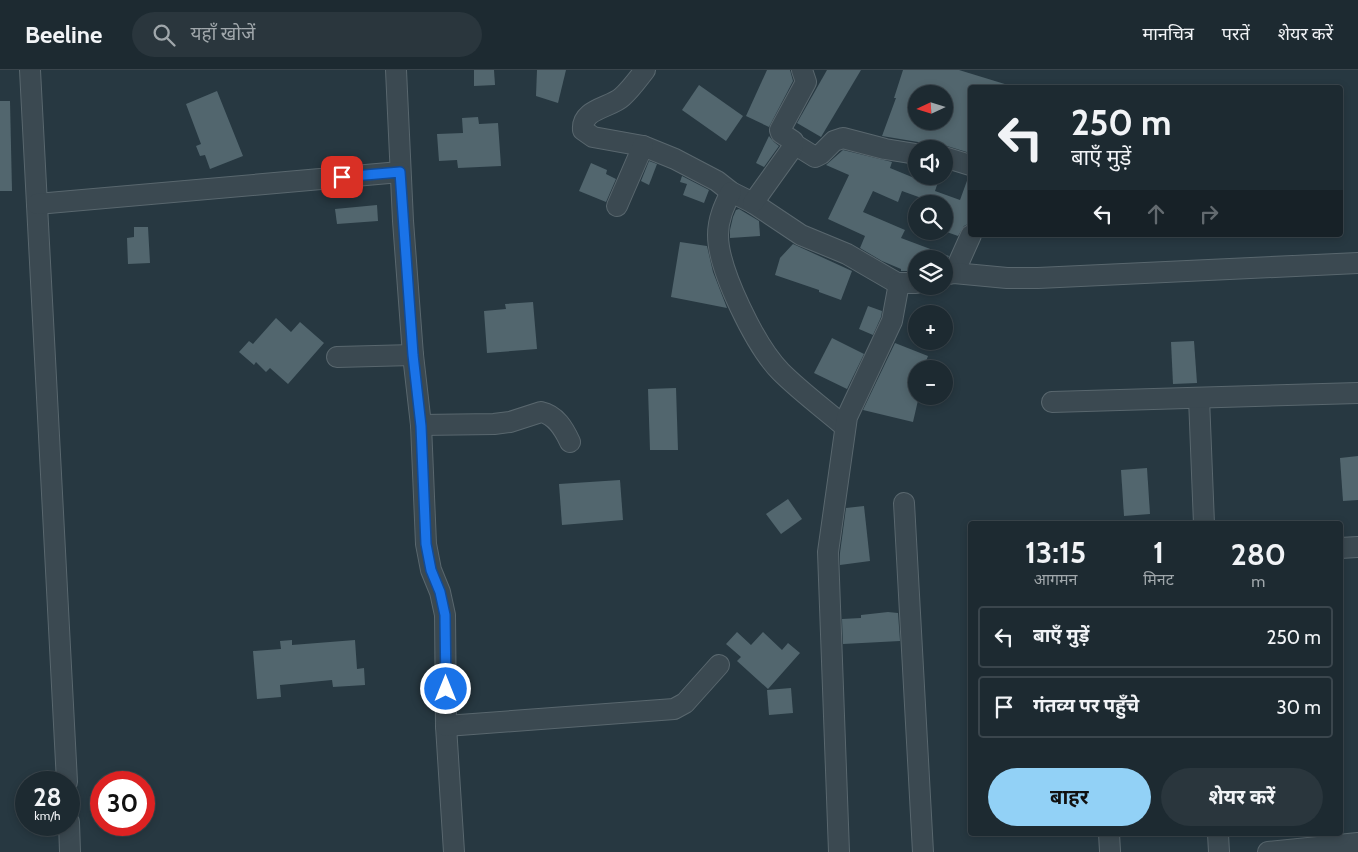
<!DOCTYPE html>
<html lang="hi">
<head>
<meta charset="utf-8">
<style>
  :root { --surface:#1d2a31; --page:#2a363d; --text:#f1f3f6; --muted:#a0a7ab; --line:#3b464d; --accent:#92d1f6 }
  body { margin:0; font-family:Cabin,"Noto Sans Devanagari",sans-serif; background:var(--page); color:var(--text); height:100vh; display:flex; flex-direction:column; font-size:19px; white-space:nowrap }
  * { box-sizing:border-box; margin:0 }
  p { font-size:16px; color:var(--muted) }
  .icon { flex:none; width:28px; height:28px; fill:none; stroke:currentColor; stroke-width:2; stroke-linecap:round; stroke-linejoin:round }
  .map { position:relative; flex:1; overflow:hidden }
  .details { position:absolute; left:968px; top:451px; width:375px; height:315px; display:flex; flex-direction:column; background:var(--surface); border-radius:5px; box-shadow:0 2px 8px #0003,0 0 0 1px var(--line) }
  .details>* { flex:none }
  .top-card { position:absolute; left:968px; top:15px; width:375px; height:152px; border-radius:5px; box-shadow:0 2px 8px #0003,0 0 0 1px var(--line); background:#1d2a31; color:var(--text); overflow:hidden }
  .needle { width:32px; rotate:266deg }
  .buttons { position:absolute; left:908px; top:15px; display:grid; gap:10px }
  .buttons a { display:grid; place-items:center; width:45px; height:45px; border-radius:50%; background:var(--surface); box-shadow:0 2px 8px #0003,0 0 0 1px var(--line); font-size:25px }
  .speed { position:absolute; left:15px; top:701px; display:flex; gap:10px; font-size:25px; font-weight:700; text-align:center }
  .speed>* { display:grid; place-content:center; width:65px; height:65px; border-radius:50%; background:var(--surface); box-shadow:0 2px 8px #0003,0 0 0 1px var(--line); line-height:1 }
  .speed small { font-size:12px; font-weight:400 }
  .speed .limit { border:8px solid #d22; background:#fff; color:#111 }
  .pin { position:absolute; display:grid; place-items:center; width:42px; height:42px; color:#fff; margin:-21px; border-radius:10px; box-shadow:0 2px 8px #0006 }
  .me { position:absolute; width:55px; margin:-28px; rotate:0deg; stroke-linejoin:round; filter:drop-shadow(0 0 4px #0008) }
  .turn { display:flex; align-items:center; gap:18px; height:105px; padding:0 20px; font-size:22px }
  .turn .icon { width:65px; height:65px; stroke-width:2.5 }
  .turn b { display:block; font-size:35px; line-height:42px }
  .lanes { display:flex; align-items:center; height:48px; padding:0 20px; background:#0003; justify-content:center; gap:25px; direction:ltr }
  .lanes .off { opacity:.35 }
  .eta { display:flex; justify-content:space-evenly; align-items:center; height:85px; text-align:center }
  .eta b { font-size:30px; font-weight:700; line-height:35px }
  .action { display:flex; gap:10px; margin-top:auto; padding:10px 20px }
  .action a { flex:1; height:58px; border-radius:30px; background:var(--accent); color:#111; font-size:20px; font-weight:700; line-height:58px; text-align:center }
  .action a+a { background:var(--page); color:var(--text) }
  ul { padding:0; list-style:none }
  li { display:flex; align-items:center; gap:15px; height:62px; margin:0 10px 8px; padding:0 10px; border:2px solid var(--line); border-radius:5px }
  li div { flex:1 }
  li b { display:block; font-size:19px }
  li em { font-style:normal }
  header { display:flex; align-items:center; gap:30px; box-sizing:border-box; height:70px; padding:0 25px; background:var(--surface); border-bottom:1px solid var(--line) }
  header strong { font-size:24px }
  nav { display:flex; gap:28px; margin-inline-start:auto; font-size:18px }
  .search { width:350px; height:45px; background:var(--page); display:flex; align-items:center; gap:12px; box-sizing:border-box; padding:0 18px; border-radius:28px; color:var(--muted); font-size:19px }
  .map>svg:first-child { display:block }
</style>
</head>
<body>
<header>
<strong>Beeline</strong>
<div class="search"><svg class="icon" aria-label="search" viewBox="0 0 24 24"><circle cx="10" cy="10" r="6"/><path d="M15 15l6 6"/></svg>यहाँ खोजें</div>
<nav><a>मानचित्र</a><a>परतें</a><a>शेयर करें</a></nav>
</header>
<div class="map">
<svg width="1358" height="782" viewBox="0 0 1358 782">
  <rect width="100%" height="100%" fill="#273841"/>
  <g fill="#52666e" fill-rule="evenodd">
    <path d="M474,0H494L495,15L474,16Z"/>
    <path d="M537,0H566L558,33L536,26Z"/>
    <path d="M767,0H790L793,11L769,57L746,46Z"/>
    <path d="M827,0H861L821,67L797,53Z"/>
    <path d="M903,0H959L1008,15L1007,18H970V83L947,76H941L936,79H926L923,75L918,72L882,66L896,28H894ZM916,24H944V51H916Z"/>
    <path d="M699,15L743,46L726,71L682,40Z"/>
    <path d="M217,21L243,86L210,99L205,85L200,86L196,76L201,74L186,34Z"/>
    <path d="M0,31H10L12,121H0Z"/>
    <path d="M478,47L479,54L498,53L501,96L458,98L457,90L439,91L437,64L463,63L462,48Z"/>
    <path d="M769,66L774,72L779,76L764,97L756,93Z"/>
    <path d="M843,80L892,92L890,98L924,112L926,106H940L935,121L960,130L968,108H970V153L964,156L958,166L944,161V134H938L902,121L898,132L873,121L863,142L905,160L901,168L949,186L947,189H916V201H901V199L882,191L860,178L865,166L828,149L849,105L826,95Z"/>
    <path d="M649,91L657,94L649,115L641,111Z"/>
    <path d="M591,93L607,100L606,104L616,109L606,132L579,121Z"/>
    <path d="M682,106L709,120L704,133L683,125L687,114L680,112Z"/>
    <path d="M377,135L378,151L337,154L335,139Z"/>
    <path d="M739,139L759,151L760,166L730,168V160L733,147L736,140Z"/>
    <path d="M134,157H148L150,193L128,194L127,168L134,167Z"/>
    <path d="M680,172L707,176L713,202L727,238L671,227Z"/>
    <path d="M793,174L852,201L841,230L819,222V220L775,205L780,188Z"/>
    <path d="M533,232L537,279L487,283L484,241L506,239L505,234Z"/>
    <path d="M868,236L882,241L881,247L873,265L859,259Z"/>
    <path d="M276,248L291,262L300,252L324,273L288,314L270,298L266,302L256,292L254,295L239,282L249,271L253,274Z"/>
    <path d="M832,268L864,284L847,319L814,303Z"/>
    <path d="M1194,271L1197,313L1173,314L1171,272Z"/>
    <path d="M895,273L928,286L923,299H916V326H919L913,352L863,340Z"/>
    <path d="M676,318L678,380H650L648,319Z"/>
    <path d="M1358,386V430L1343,431L1340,388Z"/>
    <path d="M1147,398L1150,444L1124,446L1121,400Z"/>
    <path d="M620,410L623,450L562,455L559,414Z"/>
    <path d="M788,429L802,449L781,464L766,444Z"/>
    <path d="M864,436L870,491L840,495V483L846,438Z"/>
    <path d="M888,542L898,543L900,571L843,574L842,549L861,548V545Z"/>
    <path d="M737,562L751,575L763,562L782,580L788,573L800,583L768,619L737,591L741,587L726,574Z"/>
    <path d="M292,570V575L355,570L357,599L364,598L365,615L333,617L332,610L280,615L281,627L257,629L253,581L281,579L280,571Z"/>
    <path d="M791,618L793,643L769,645L767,620Z"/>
  </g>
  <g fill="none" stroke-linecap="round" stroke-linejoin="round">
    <defs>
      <g id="minor">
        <path d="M30,0L67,712"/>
        <path d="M396,0L403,151L413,285L421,355L426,474L431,500L440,522L445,545L446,656L454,782"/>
        <path d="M645,0C638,9 631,19 622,27C610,38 581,39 583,60L593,67L643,76L675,89L717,111L731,122L753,133L801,165L847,184L897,213H916"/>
        <path d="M794,74L815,87L821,84L834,71L843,68L885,79L916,84"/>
        <path d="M944,87L970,95"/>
        <path d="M731,122C724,136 718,149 718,165C718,200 756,277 781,302C800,321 823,338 844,356"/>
        <path d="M753,133L793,77V71L781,63L780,60L806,12L802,0"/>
        <path d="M37,134L400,102"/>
        <path d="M617,136L643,76"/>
        <path d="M954,203L971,165"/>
        <path d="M944,205L954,203L1007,208H1038L1358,193"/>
        <path d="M337,287L413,285"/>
        <path d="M1199,328L1204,454"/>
        <path d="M1052,332L1358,323"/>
        <path d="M421,355L494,354L510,352L541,342C556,345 564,359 570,372"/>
        <path d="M904,433L923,782"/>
        <path d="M1340,478L1358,477"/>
        <path d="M446,656L674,639L685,633L719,595"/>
        <path d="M69,752L70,782"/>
        <path d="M1109,764L1110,781"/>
        <path d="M1218,764L1219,782"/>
        <path d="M839,782L828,482L847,347L892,251L899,213"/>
        <path d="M1268,782L1358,773"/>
      </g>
    </defs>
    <use href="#minor" stroke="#59676e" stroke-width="22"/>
    <use href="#minor" stroke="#3b4951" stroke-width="20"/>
  </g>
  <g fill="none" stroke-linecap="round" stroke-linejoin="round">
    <defs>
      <path id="route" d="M342,107L400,102L413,285L421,356L426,474L431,500L440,522L445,545L446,619"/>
    </defs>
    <use href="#route" stroke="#114b97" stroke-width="12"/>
    <use href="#route" stroke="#1a73e8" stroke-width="9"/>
  </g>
</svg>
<div class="buttons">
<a><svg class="needle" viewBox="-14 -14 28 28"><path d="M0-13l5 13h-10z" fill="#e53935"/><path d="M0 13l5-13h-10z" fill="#a0a7ab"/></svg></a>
<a><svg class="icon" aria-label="sound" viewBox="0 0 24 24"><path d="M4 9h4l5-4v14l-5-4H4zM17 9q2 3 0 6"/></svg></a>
<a><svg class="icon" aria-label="search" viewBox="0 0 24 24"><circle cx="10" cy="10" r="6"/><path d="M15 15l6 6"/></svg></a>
<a><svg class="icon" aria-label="layers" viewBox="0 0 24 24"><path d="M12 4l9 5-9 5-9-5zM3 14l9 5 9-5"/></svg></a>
<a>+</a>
<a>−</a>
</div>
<div class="speed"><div>28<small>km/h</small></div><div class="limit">30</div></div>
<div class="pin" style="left:342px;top:107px;background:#d93025"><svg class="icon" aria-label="arrive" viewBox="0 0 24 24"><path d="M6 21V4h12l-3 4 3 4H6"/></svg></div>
<svg class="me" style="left:446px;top:619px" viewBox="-20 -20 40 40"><circle r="17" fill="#1a73e8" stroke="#fff" stroke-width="3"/><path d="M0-11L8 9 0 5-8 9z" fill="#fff"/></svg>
<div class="top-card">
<div class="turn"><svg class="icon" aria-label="left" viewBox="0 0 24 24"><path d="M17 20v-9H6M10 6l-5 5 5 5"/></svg><div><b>250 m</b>बाएँ मुड़ें</div></div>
<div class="lanes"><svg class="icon" aria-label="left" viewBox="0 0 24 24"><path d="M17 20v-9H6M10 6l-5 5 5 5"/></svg><svg class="icon off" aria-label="ahead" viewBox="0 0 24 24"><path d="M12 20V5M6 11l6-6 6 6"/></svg><svg class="icon off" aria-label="right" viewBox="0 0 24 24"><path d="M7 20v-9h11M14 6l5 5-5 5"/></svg></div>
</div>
<section class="details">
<div class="eta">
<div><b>13:15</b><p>आगमन</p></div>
<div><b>1</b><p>मिनट</p></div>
<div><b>280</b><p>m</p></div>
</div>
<ul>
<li><svg class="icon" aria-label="left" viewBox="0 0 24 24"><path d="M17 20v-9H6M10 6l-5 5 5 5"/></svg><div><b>बाएँ मुड़ें</b></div><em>250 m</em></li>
<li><svg class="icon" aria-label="arrive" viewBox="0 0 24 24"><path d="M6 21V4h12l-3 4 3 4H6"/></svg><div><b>गंतव्य पर पहुँचे</b></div><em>30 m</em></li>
</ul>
<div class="action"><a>बाहर</a><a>शेयर करें</a></div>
</section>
</div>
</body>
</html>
